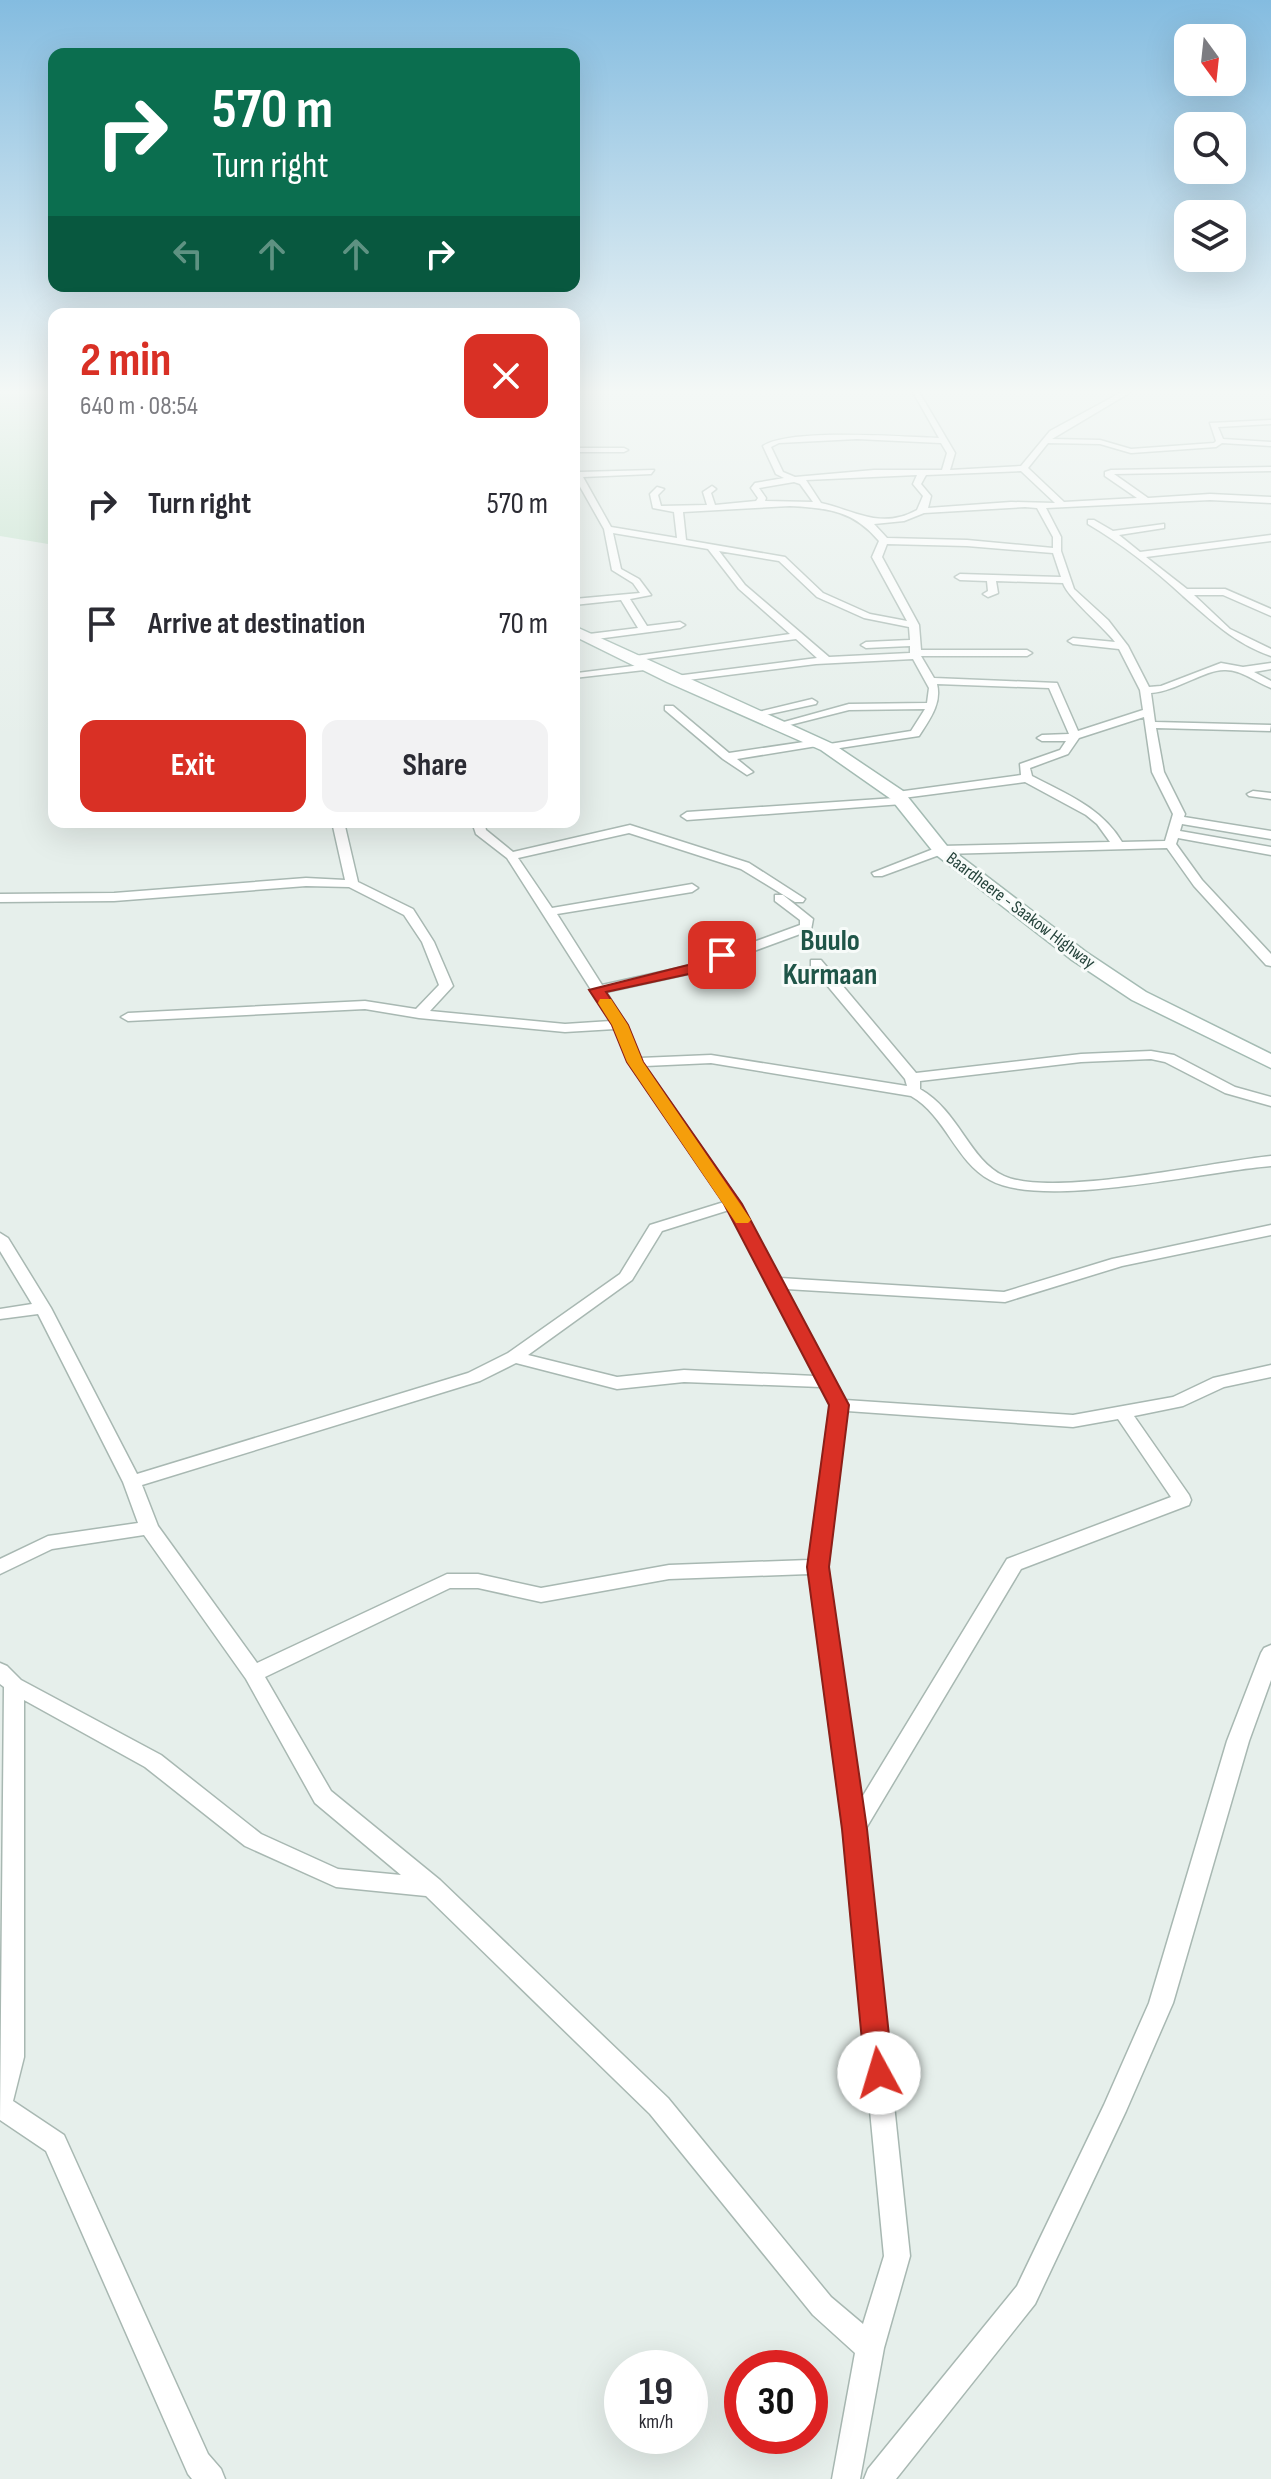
<!DOCTYPE html>
<html lang="en">
<head>
<meta charset="utf-8">
<style>
  :root { --surface:#fff; --page:#f2f2f3; --text:#2b2b33; --muted:#7c7c81; --accent:#d93025 }
  body { margin:0; font-family:"Sofia Sans Condensed",sans-serif; background:var(--page); color:var(--text); height:100vh; display:flex; flex-direction:column; font-size:30px; white-space:nowrap }
  * { box-sizing:border-box; margin:0 }
  p { font-size:26px; color:var(--muted) }
  .icon { flex:none; width:44px; height:44px; fill:none; stroke:currentColor; stroke-width:2; stroke-linecap:round; stroke-linejoin:round }
  .map { position:relative; flex:1; overflow:hidden }
  .sheet { position:absolute; left:48px; top:308px; width:532px; height:520px; display:flex; flex-direction:column; background:var(--surface); border-radius:16px; box-shadow:0 8px 32px #0002 }
  .sheet>* { flex:none }
  .top-card { position:absolute; left:48px; top:48px; width:532px; height:244px; border-radius:16px; box-shadow:0 8px 32px #0002; background:#0b6e4f; color:#fff; overflow:hidden }
  .needle { width:52px; rotate:165deg }
  .buttons { position:absolute; left:1174px; top:24px; display:grid; gap:16px }
  .buttons a { display:grid; place-items:center; width:72px; height:72px; border-radius:16px; background:var(--surface); box-shadow:0 8px 32px #0002; font-size:40px }
  .speed { position:absolute; left:604px; top:2350px; display:flex; gap:16px; font-size:40px; font-weight:700; text-align:center }
  .speed>* { display:grid; place-content:center; width:104px; height:104px; border-radius:50%; background:var(--surface); box-shadow:0 8px 32px #0002; line-height:1 }
  .speed small { font-size:20px; font-weight:400 }
  .speed .limit { border:12px solid #d22; background:#fff; color:#111 }
  .pin { position:absolute; display:grid; place-items:center; width:68px; height:68px; color:#fff; margin:-34px; border-radius:16px; box-shadow:0 4px 12px #0006 }
  .me { position:absolute; width:88px; margin:-44px; rotate:354deg; stroke-linejoin:round; filter:drop-shadow(0 0 6px #0008) }
  .turn { display:flex; align-items:center; gap:28px; height:168px; padding:0 32px; font-size:36px }
  .turn .icon { width:104px; height:104px; stroke-width:2.5 }
  .turn b { display:block; font-size:56px; line-height:68px }
  .lanes { display:flex; align-items:center; height:76px; padding:0 32px; background:#0003; justify-content:center; gap:40px; direction:ltr }
  .lanes .off { opacity:.35 }
  .round { display:grid; place-items:center; flex:none; width:84px; height:84px; border-radius:16px; background:var(--page) }
  .headline { display:flex; align-items:center; justify-content:space-between; height:136px; padding:0 32px }
  h1 { font-size:48px; font-weight:700; line-height:60px; color:var(--accent) }
  .cta { display:flex; gap:16px; margin-top:auto; padding:16px 32px }
  .cta a { flex:1; height:92px; border-radius:16px; background:var(--accent); color:#fff; font-size:32px; font-weight:700; line-height:92px; text-align:center }
  .cta a+a { background:var(--page); color:var(--text) }
  ul { padding:0; list-style:none }
  li { display:flex; align-items:center; gap:24px; height:120px; padding:0 32px }
  li div { flex:1 }
  li b { display:block; font-size:30px }
  li em { font-style:normal }
  .map>svg:first-child { display:block }
</style>
</head>
<body>
<div class="map">
<svg width="1271" height="2479" viewBox="0 0 1271 2479">
  <rect width="100%" height="100%" fill="#e6efeb"/>
  <path fill="#bfe0c8" d="M0,392H54V545L0,536Z"/>
  <g fill="none" stroke-linecap="round" stroke-linejoin="round">
    <defs>
      <g id="minor">
        <path d="M913,392H919L955,453L950,470L1021,466L1050,431L1122,392H1131L1052,439L1100,440L1131,449L1214,443L1216,441L1210,423L1271,420V424L1218,427L1223,439L1271,442V446L1222,443L1216,447L1131,453L1100,444L1048,443L1028,468L1064,502L1137,498L1105,476V472L1111,470L1271,467V471L1114,474L1148,498L1210,494L1271,497V503L1210,500L1046,508L1061,537V551L1074,589L1108,620L1128,646L1149,687L1161,686L1221,663L1243,667L1271,663V669L1254,672L1271,681V688C1255,682 1241,669 1224,670C1204,670 1177,691 1151,693L1155,722L1271,725L1270,731L1156,728L1164,772L1185,814L1184,817L1271,831V839L1182,824L1180,831L1271,847V855L1178,838L1176,844L1202,880L1271,954V966L1266,965L1194,886L1167,848L942,854L882,876H874L872,873L941,846L1110,842L1097,824L1086,815L1025,782L903,798L908,801L902,804L687,820L681,816L687,812L895,798L891,795L897,792L1021,775L1020,764L1060,750L1066,741H1042L1037,738L1042,735L1069,734L1049,688L937,684C942,704 929,720 919,736L827,750L823,749V745L911,731L925,709L849,710L778,728L773,725L849,704L927,703L929,688L913,659L816,664L672,682L668,681V677L817,658L796,639L631,661V657L635,656L790,634L739,589L708,549L613,533L621,569L639,579L651,595L630,599L647,626L680,622L685,625L680,628L589,640L584,637L589,634L638,628L621,600L574,605V599L640,593L633,583L612,570L604,529L574,476V468L580,472L654,470L651,474L583,477L611,527L677,538L674,512L653,508L650,494L657,487L664,489L658,495L661,506L707,505L703,492L712,486L716,489L711,493L715,505L756,501L758,498L751,488L755,483L784,478L776,474L763,446C790,428 902,437 939,438ZM857,439L941,443L947,453L942,470H874L795,477L783,472L771,447L779,443ZM1021,471L1055,503L1011,502L928,508L931,496L921,484L926,475ZM917,475L913,484L923,496L917,510C881,530 856,511 821,503L806,480ZM794,482L800,484L813,502L765,501L766,498L759,488ZM790,506C829,508 854,511 879,541L872,557L907,621L870,614L823,593L785,557L686,540L683,512ZM1025,507L1037,508L1053,537V548L967,540L887,538L874,524L904,521L924,513ZM887,544L967,546L1053,553L1061,577L960,574L955,577L960,580L987,581L988,591L983,594L988,597L998,593L996,581L1063,583C1068,598 1103,626 1115,642L1073,638L1068,641L1073,644L1119,649L1140,690L1143,710L1078,731L1057,683L934,678L921,656H1027L1032,653L1027,650H921L919,625L882,557ZM719,551L779,561L817,597L864,618L909,627L910,640L866,642L861,645L866,648L910,646V653L829,657L745,585ZM1144,717L1152,772L1173,814L1165,841L1122,842C1101,807 1066,794 1032,776L1030,768L1068,754L1079,738Z"/>
        <path d="M574,448H624L628,450L624,452H574Z"/>
        <path d="M1088,520H1094L1113,531L1164,524V528L1119,535L1140,552L1271,535V541L1146,557L1187,589H1225L1271,609V616L1223,595H1194L1230,629L1271,649V656C1234,643 1212,621 1183,596C1154,569 1122,544 1088,524Z"/>
        <path d="M649,664L653,665V669L574,678V674L577,673Z"/>
        <path d="M812,699L817,702L816,704L751,718L746,715Z"/>
        <path d="M665,706H673L729,753L817,740L822,743L817,746L737,759L753,772L747,775L723,759L665,710Z"/>
        <path d="M1253,791L1271,793V799L1249,796L1247,794Z"/>
        <path d="M332,822H344L358,882L413,909L434,942L453,986L430,1011L565,1024L611,1021L507,858L476,834L472,822H484L486,830L513,852L630,825L749,863L805,899L803,902H795L741,869L629,833L518,858L552,908L692,884L698,888L692,892L557,914L602,985L688,966L800,925V920L775,901V895H783L813,919L811,930L697,972L606,992L627,1025L640,1058L711,1055L907,1086L905,1079L811,966V960H821L916,1073L1081,1054L1151,1051L1174,1055L1235,1087L1271,1097V1106L1225,1093L1165,1062L1151,1059L1081,1062L920,1081V1089C959,1111 969,1160 1004,1176C1053,1198 1210,1162 1271,1156V1166C1206,1171 1043,1210 990,1180C955,1161 946,1116 911,1096L711,1063L645,1066L741,1204L780,1278L1004,1292L1112,1259L1271,1225V1235L1122,1266L1005,1302L786,1289L845,1400L1073,1415L1173,1397L1213,1378L1271,1365V1377L1224,1387L1183,1406L1134,1416L1189,1495L1191,1500L1189,1505L1021,1569L865,1830L910,2256L884,2348L860,2479H832L855,2353L813,2315L650,2114L426,1896L336,1887L245,1846L145,1767L24,1700V2057L13,2101L64,2135L208,2454L221,2469L225,2479H192L188,2474L46,2151L0,2120L4,1687L0,1684V1663L7,1666L21,1680L161,1755L261,1834L338,1869L401,1875L315,1803L246,1679L144,1535L52,1549L0,1574V1559L48,1536L138,1523L123,1482L38,1314L0,1319V1309L32,1304L0,1251V1233L8,1238L51,1308L137,1474L468,1373L508,1353L620,1274L650,1225L724,1202L628,1062L615,1029L565,1032L419,1018L365,1009L128,1021L121,1017L128,1013L365,1001L416,1009L439,985L422,942L404,915L349,887L306,886L114,901L0,902V894L114,893L306,878L345,880ZM729,1210L815,1376L684,1370L617,1377L528,1355L632,1280L662,1231ZM516,1363L617,1389L684,1382L821,1387L830,1405L809,1560L669,1565L541,1588L478,1574H447L257,1663L158,1526L142,1485L480,1381ZM847,1411L1073,1427L1118,1419L1171,1497L1007,1559L861,1799L828,1567ZM809,1574L843,1829L884,2256L863,2324L831,2297L668,2098L440,1880L331,1791L265,1677L450,1588H478L541,1602L669,1579Z"/>
        <path d="M1271,1645V1680L1249,1741L1173,2003L1126,2111L1035,2304L896,2479H864L868,2469L1017,2286L1104,2105L1149,2003L1227,1741L1261,1653L1264,1648Z"/>
      </g>
      <path id="secondary" d="M574,626L833,744L903,791L947,846L1086,952L1146,992L1271,1054V1068L1132,1000L1072,960L935,854L891,799L821,750L667,682L574,636Z"/>
    </defs>
    <use href="#minor" stroke="#a8b8b2" stroke-width="3"/>
    <use href="#secondary" stroke="#a4bbb3" stroke-width="3"/>
    <use href="#minor" fill="#fff" fill-rule="evenodd"/>
    <use href="#secondary" fill="#fff" fill-rule="evenodd"/>
  </g>
  <linearGradient id="sky" x2="0" y2="1"><stop stop-color="#84bce0"/><stop offset="0.53" stop-color="#f4f8f6"/><stop offset="1" stop-color="#f4f8f6" stop-opacity="0"/></linearGradient>
  <rect width="1271" height="739" fill="url(#sky)"/>
  <path fill="#d93025" stroke="#8d1f18" stroke-width="2" d="M722,951L730,955L728,958L698,972L606,992L628,1025L643,1062L742,1204L849,1405L829,1567L867,1829L893,2073L888,2081L879,2085L869,2081L865,2073L842,1829L807,1567L829,1405L724,1204L627,1062L612,1025L589,990L688,965Z"/>
  <path fill="#f59e0b" d="M600,999H611L628,1025L643,1062L751,1220L748,1223H736L627,1062L612,1025L598,1003Z"/>
  <g text-anchor="middle" stroke-width="6" stroke-linejoin="round" paint-order="stroke">
    <g font-size="18" fill="#24423a" stroke="#f7fbf9">
      <text transform="translate(1021 910) rotate(37)" y="6">Baardheere - Saakow Highway</text>
    </g>
    <g font-size="30" font-weight="bold" fill="#1f5548" stroke="#f7fbf9">
      <text x="830" y="950">Buulo<tspan x="830" dy="34">Kurmaan</tspan></text>
    </g>
  </g>
</svg>
<div class="buttons">
<a><svg class="needle" viewBox="-14 -14 28 28"><path d="M0-13l5 13h-10z" fill="#e53935"/><path d="M0 13l5-13h-10z" fill="#7c7c81"/></svg></a>
<a><svg class="icon" aria-label="search" viewBox="0 0 24 24"><circle cx="10" cy="10" r="6"/><path d="M15 15l6 6"/></svg></a>
<a><svg class="icon" aria-label="layers" viewBox="0 0 24 24"><path d="M12 4l9 5-9 5-9-5zM3 14l9 5 9-5"/></svg></a>
</div>
<div class="speed"><div>19<small>km/h</small></div><div class="limit">30</div></div>
<div class="pin" style="left:722px;top:955px;background:#d93025"><svg class="icon" aria-label="arrive" viewBox="0 0 24 24"><path d="M6 21V4h12l-3 4 3 4H6"/></svg></div>
<svg class="me" style="left:879px;top:2073px" viewBox="-20 -20 40 40"><circle r="19" fill="#fff"/><path d="M0-13L10 11 0 6-10 11z" fill="#d93025"/></svg>
<div class="top-card">
<div class="turn"><svg class="icon" aria-label="right" viewBox="0 0 24 24"><path d="M7 20v-9h11M14 6l5 5-5 5"/></svg><div><b>570 m</b>Turn right</div></div>
<div class="lanes"><svg class="icon off" aria-label="left" viewBox="0 0 24 24"><path d="M17 20v-9H6M10 6l-5 5 5 5"/></svg><svg class="icon off" aria-label="ahead" viewBox="0 0 24 24"><path d="M12 20V5M6 11l6-6 6 6"/></svg><svg class="icon off" aria-label="ahead" viewBox="0 0 24 24"><path d="M12 20V5M6 11l6-6 6 6"/></svg><svg class="icon" aria-label="right" viewBox="0 0 24 24"><path d="M7 20v-9h11M14 6l5 5-5 5"/></svg></div>
</div>
<section class="sheet">
<div class="headline"><div><h1>2 min</h1><p>640 m · 08:54</p></div><a class="round" style="background:#d93025;color:#fff"><svg class="icon" aria-label="close" viewBox="0 0 24 24"><path d="M6 6l12 12M18 6L6 18"/></svg></a></div>
<ul>
<li><svg class="icon" aria-label="right" viewBox="0 0 24 24"><path d="M7 20v-9h11M14 6l5 5-5 5"/></svg><div><b>Turn right</b></div><em>570 m</em></li>
<li><svg class="icon" aria-label="arrive" viewBox="0 0 24 24"><path d="M6 21V4h12l-3 4 3 4H6"/></svg><div><b>Arrive at destination</b></div><em>70 m</em></li>
</ul>
<div class="cta"><a>Exit</a><a>Share</a></div>
</section>
</div>
</body>
</html>
